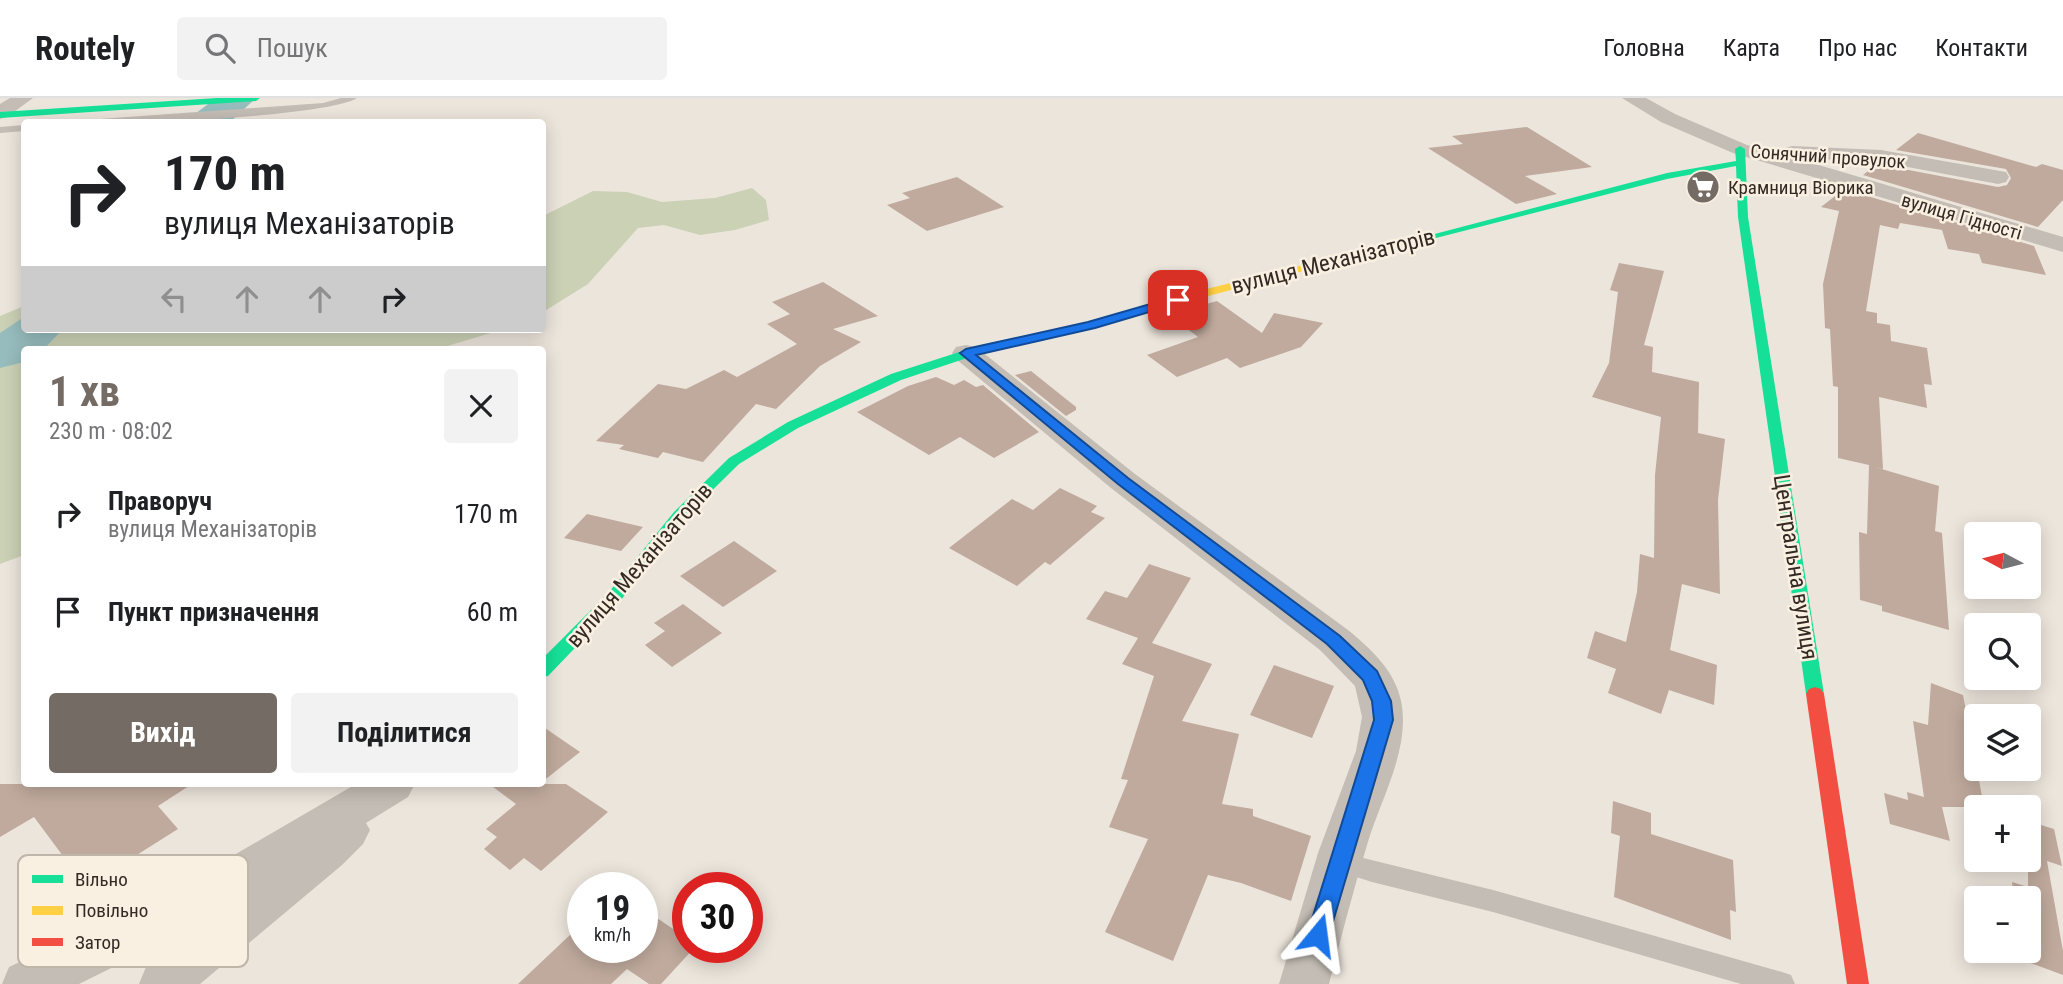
<!DOCTYPE html>
<html lang="uk">
<head>
<meta charset="utf-8">
<style>
  :root { --surface:#fff; --page:#f2f2f2; --text:#202124; --muted:#757577; --line:#e0e0e0; --accent:#746b64 }
  body { margin:0; font-family:"Roboto Condensed",sans-serif; background:var(--page); color:var(--text); height:100vh; display:flex; flex-direction:column; font-size:26px; white-space:nowrap }
  * { box-sizing:border-box; margin:0 }
  p { font-size:23px; color:var(--muted) }
  .icon { flex:none; width:38px; height:38px; fill:none; stroke:currentColor; stroke-width:2; stroke-linecap:round; stroke-linejoin:round }
  .map { position:relative; flex:1; overflow:hidden }
  .drawer { position:absolute; left:21px; top:248px; width:525px; height:441px; display:flex; flex-direction:column; background:var(--surface); border-radius:7px; box-shadow:0 4px 18px #0003 }
  .drawer>* { flex:none }
  .banner { position:absolute; left:21px; top:21px; width:525px; height:214px; border-radius:7px; box-shadow:0 4px 18px #0003; background:#fff; color:var(--text); overflow:hidden }
  .needle { width:46px; rotate:277deg }
  .controls { position:absolute; left:1964px; top:424px; display:grid; gap:14px }
  .controls a { display:grid; place-items:center; width:77px; height:77px; border-radius:7px; background:var(--surface); box-shadow:0 4px 18px #0003; font-size:35px }
  .speed { position:absolute; left:567px; top:774px; display:flex; gap:14px; font-size:35px; font-weight:700; text-align:center }
  .speed>* { display:grid; place-content:center; width:91px; height:91px; border-radius:50%; background:var(--surface); box-shadow:0 4px 18px #0003; line-height:1 }
  .speed small { font-size:18px; font-weight:400 }
  .speed .limit { border:10px solid #d22; background:#fff; color:#111 }
  .pin { position:absolute; display:grid; place-items:center; width:60px; height:60px; color:#fff; margin:-30px; border-radius:14px; box-shadow:0 4px 10px #0006 }
  .me { position:absolute; width:77px; margin:-38px; rotate:16deg; stroke-linejoin:round; filter:drop-shadow(0 0 5px #0008) }
  .turn { display:flex; align-items:center; gap:24px; height:147px; padding:0 28px; font-size:32px }
  .turn .icon { width:91px; height:91px; stroke-width:2.5 }
  .turn b { display:block; font-size:49px; line-height:60px }
  .lanes { display:flex; align-items:center; height:66px; padding:0 28px; background:#0003; justify-content:center; gap:35px; direction:ltr }
  .lanes .off { opacity:.35 }
  .round { display:grid; place-items:center; flex:none; width:74px; height:74px; border-radius:7px; background:var(--page) }
  .headline { display:flex; align-items:center; justify-content:space-between; height:119px; padding:0 28px }
  h1 { font-size:42px; font-weight:700; line-height:52px; color:var(--accent) }
  .button { display:flex; gap:14px; margin-top:auto; padding:14px 28px }
  .button a { flex:1; height:80px; border-radius:7px; background:var(--accent); color:#fff; font-size:28px; font-weight:700; line-height:80px; text-align:center }
  .button a+a { background:var(--page); color:var(--text) }
  ul { padding:0; list-style:none }
  li { display:flex; align-items:center; gap:21px; height:98px; padding:0 28px }
  li div { flex:1 }
  li b { display:block; font-size:26px }
  li em { font-style:normal }
  header { display:flex; align-items:center; gap:42px; box-sizing:border-box; height:98px; padding:0 35px; background:var(--surface); border-bottom:2px solid var(--line) }
  header strong { font-size:33px }
  nav { display:flex; gap:38px; margin-inline-start:auto; font-size:24px }
  .search { width:490px; height:63px; background:var(--page); display:flex; align-items:center; gap:18px; box-sizing:border-box; padding:0 24px; border-radius:7px; color:var(--muted); font-size:26px }
  .map>svg:first-child { display:block }
</style>
</head>
<body>
<header>
<strong>Routely</strong>
<div class="search"><svg class="icon" aria-label="search" viewBox="0 0 24 24"><circle cx="10" cy="10" r="6"/><path d="M15 15l6 6"/></svg>Пошук</div>
<nav><a>Головна</a><a>Карта</a><a>Про нас</a><a>Контакти</a></nav>
</header>
<div class="map">
<svg width="2063" height="886" viewBox="0 0 2063 886">
  <rect width="100%" height="100%" fill="#ece5dc"/>
  <g fill="#cbd1b5">
    <path d="M752,90L766,102L769,122L735,132L700,137L664,127L638,130L588,186L543,214V118L593,93L627,94L662,104L715,100Z"/>
    <path d="M24,208V231H504L434,252H24V457L0,466V218Z"/>
  </g>
  <g fill="none" stroke-linecap="round" stroke-linejoin="round">
    <g fill="#97bcbd" fill-rule="evenodd">
      <path d="M216,0H256L230,24H190L195,16Z"/>
      <path d="M24,219V231H63L43,252H24V264L0,270V235Z"/>
    </g>
  </g>
  <g fill="#c0aa9d">
    <path d="M1527,29L1592,69L1525,78L1557,96L1516,106L1428,50L1463,46L1452,38Z"/>
    <path d="M1918,35L2036,69L2042,66L2063,72V102L2038,129L1863,77L1877,66L1998,89L2007,87L2011,80L2006,71L1896,52Z"/>
    <path d="M957,79L1004,109L927,133L887,107L910,100L902,95Z"/>
    <path d="M1844,91L2034,148L2046,177L1982,165L1979,156L1948,151L1942,132L1900,125L1898,131L1880,127L1866,213L1877,215V225L1890,227L1891,243L1927,250L1932,287L1924,286L1927,310L1879,299L1883,371L1875,369L1939,388L1935,433L1942,435L1949,532L1882,513V508L1860,502L1859,434L1867,436L1869,367L1838,360V289L1833,288L1830,231L1825,230L1823,186L1839,113L1821,109Z"/>
    <path d="M1619,165L1664,173L1644,247L1653,249L1652,274L1699,284L1698,335L1725,341L1718,402L1720,496L1682,486L1670,552L1717,567L1714,607L1669,592L1661,616L1608,595L1616,571L1587,560L1595,533L1626,544L1637,494L1640,456L1654,460L1655,377L1661,319L1592,299L1609,265L1618,194L1610,192Z"/>
    <path d="M823,184L878,218L833,231L861,244L820,268L776,311L756,306L703,364L663,354L658,360L619,351L624,347L596,343L658,286L686,291L724,272L737,279L797,246L767,226L790,216L772,204Z"/>
    <path d="M1217,203L1262,235L1274,215L1323,225L1301,249L1240,270L1227,260L1177,279L1147,257L1198,239L1185,229L1191,227L1174,215Z"/>
    <path d="M1031,273L1076,309V312L1066,318L1015,277Z"/>
    <path d="M936,279L954,287L964,282L976,289L983,287L1039,334L994,360L960,339L929,357L857,314L908,288Z"/>
    <path d="M1060,390L1097,408L1091,414L1105,420L1050,467L1045,464L1017,488L949,450L1012,401L1033,412Z"/>
    <path d="M587,416L643,429L621,453L564,440Z"/>
    <path d="M734,443L777,473L723,509L680,478Z"/>
    <path d="M1149,466L1191,480L1152,545L1212,566L1182,623L1239,636L1222,706L1253,711V718L1311,738L1291,803L1241,785L1208,777L1173,863L1105,834L1148,741L1109,729L1128,682L1121,681L1154,578L1122,566L1138,540L1086,521L1105,493L1127,500Z"/>
    <path d="M683,506L722,535L672,569L645,547L665,533L654,525Z"/>
    <path d="M1274,567L1334,588L1312,640L1250,617Z"/>
    <path d="M1931,585L1963,597L1984,709H1942L1950,743L1890,726L1884,695L1908,702L1907,694L1924,699L1913,623L1928,627Z"/>
    <path d="M542,628L580,654L542,684Z"/>
    <path d="M0,686H192L158,708L178,731L86,789L34,719L0,739Z"/>
    <path d="M489,686H566L608,714L541,773L524,760L510,772L484,751L497,739L486,731L516,706Z"/>
    <path d="M1613,703L1651,715V736L1733,762L1736,814L1730,812L1731,842L1614,799L1620,738L1611,735Z"/>
    <path d="M2028,723L2054,731L2062,768L2047,763L2063,853V877L2025,863L2023,852H2028V800H2014L2012,784L2028,789Z"/>
    <path d="M642,810L688,841V849H695L661,886H649L627,871L611,886H518L571,836L583,844V849H642Z"/>
  </g>
  <g fill="none" stroke-linecap="round" stroke-linejoin="round">
    <g fill="#c4bdb5" fill-rule="evenodd">
      <path d="M341,0H357C332,17 132,28 95,24L100,21L323,5Z"/>
      <path d="M24,27V33L0,35V29Z"/>
      <path d="M1339,754L1493,792L1782,874L1791,877L1795,886H1741L1493,814L1372,784L1331,771L1327,764L1331,757Z"/>
    </g>
    <g fill="#c4bdb5" fill-rule="evenodd">
      <path d="M10,0H33L7,19L0,21V6Z"/>
      <path d="M1622,0H1646L1675,16L1747,47L1784,57L1781,54L1785,50L1792,48L1881,52L2006,74L2009,79L2006,84L1998,86L1881,64L1795,60L2063,139V154L1733,55L1661,24Z"/>
      <path d="M966,247L976,249L1135,376L1348,532C1371,551 1395,573 1401,603C1411,651 1380,702 1367,747C1353,793 1341,840 1329,886H1279L1318,755L1356,653L1362,619L1355,588L1320,552L1111,390L956,261L952,255L956,249Z"/>
      <path d="M356,686H415L408,699L366,725L370,732L363,746L342,767L200,886H139L146,869L192,830L79,886H2L9,869L174,792Z"/>
    </g>
    <g fill="#16e098" fill-rule="evenodd">
      <path d="M217,0H260L256,3L0,20V14Z"/>
      <path d="M1740,48L1745,51L1748,119L1824,596L1821,601L1815,603L1809,601L1806,596L1738,119L1736,68L1667,81L1432,141L1427,138L1667,75L1736,63L1735,51Z"/>
      <path d="M1166,201L1170,202V208L1095,230L988,253L901,282L798,330L739,366L684,420L621,502L548,578L542,579V561L609,494L674,414L729,360L788,324L891,276L981,247L1089,224Z"/>
    </g>
    <path fill="#ffcf43" fill-rule="evenodd" d="M1428,136L1437,138L1166,209L1160,205L1162,202Z"/>
    <path fill="#f24e42" fill-rule="evenodd" d="M1815,589L1821,591L1824,596L1869,886H1847L1806,596L1809,591Z"/>
  </g>
  <path fill="#1a73e8" stroke="#114b97" stroke-width="2" d="M1178,198L1183,199V204L1095,230L976,257L1128,380L1340,538L1377,573L1391,603L1393,622L1329,837L1326,844L1318,847L1310,844L1307,837L1374,622L1372,603L1363,582L1327,546L1118,386L960,255L966,251L1088,224Z"/>
  <defs>
    <symbol id="supermarket-disc" viewBox="-11 -11 22 22"><circle r="9.5" fill="#746b64" stroke="#faf0e2"/><path d="M-6-5.5h2.5l.6 2H6L4.5 2H-2.5L-4.4-4H-6ZM-1.5 3.2a1.3 1.3 0 1 0 .1 0ZM3 3.2a1.3 1.3 0 1 0 .1 0Z" fill="#fff"/></symbol>
  </defs>
  <g fill-rule="evenodd">
    <use href="#supermarket-disc" x="1684" y="70" width="38" height="38"/>
  </g>
  <g text-anchor="middle" stroke-width="5" stroke-linejoin="round" paint-order="stroke">
    <g font-size="19" fill="#342a24" stroke="#faf0e2">
      <text transform="translate(1828 58) rotate(4)" y="7">Сонячний провулок</text>
      <text transform="translate(1962 118) rotate(16)" y="7">вулиця Гідності</text>
    </g>
    <g font-size="19" fill="#342a24" stroke="#faf0e2" text-anchor="start">
      <text x="1728" y="96">Крамниця Віорика</text>
    </g>
    <g font-size="23" fill="#342a24" stroke="#faf0e2">
      <text transform="translate(1333 163) rotate(-14)" y="8">вулиця Механізаторів</text>
      <text transform="translate(639 467) rotate(-49)" y="8">вулиця Механізаторів</text>
      <text transform="translate(1796 469) rotate(81)" y="8">Центральна вулиця</text>
    </g>
  </g>
  <rect x="18" y="757" width="230" height="112" rx="10" fill="#faf0e2" stroke="#bfb5a9" stroke-width="2"/>
  <rect x="32" y="777" width="31" height="8" fill="#16e098"/>
  <rect x="32" y="808" width="31" height="9" fill="#ffcf43"/>
  <rect x="32" y="840" width="31" height="8" fill="#f24e42"/>
  <g font-size="19" fill="#342a24">
    <text x="75" y="788">Вільно</text>
    <text x="75" y="819">Повільно</text>
    <text x="75" y="851">Затор</text>
  </g>
</svg>
<div class="controls">
<a><svg class="needle" viewBox="-14 -14 28 28"><path d="M0-13l5 13h-10z" fill="#e53935"/><path d="M0 13l5-13h-10z" fill="#757577"/></svg></a>
<a><svg class="icon" aria-label="search" viewBox="0 0 24 24"><circle cx="10" cy="10" r="6"/><path d="M15 15l6 6"/></svg></a>
<a><svg class="icon" aria-label="layers" viewBox="0 0 24 24"><path d="M12 4l9 5-9 5-9-5zM3 14l9 5 9-5"/></svg></a>
<a>+</a>
<a>−</a>
</div>
<div class="speed"><div>19<small>km/h</small></div><div class="limit">30</div></div>
<div class="pin" style="left:1178px;top:202px;background:#d93025"><svg class="icon" aria-label="arrive" viewBox="0 0 24 24"><path d="M6 21V4h12l-3 4 3 4H6"/></svg></div>
<svg class="me" style="left:1318px;top:837px" viewBox="-20 -20 40 40"><path d="M0-17L14 15 0 8-14 15z" fill="#1a73e8" stroke="#fff" stroke-width="4"/></svg>
<div class="banner">
<div class="turn"><svg class="icon" aria-label="right" viewBox="0 0 24 24"><path d="M7 20v-9h11M14 6l5 5-5 5"/></svg><div><b>170 m</b>вулиця Механізаторів</div></div>
<div class="lanes"><svg class="icon off" aria-label="left" viewBox="0 0 24 24"><path d="M17 20v-9H6M10 6l-5 5 5 5"/></svg><svg class="icon off" aria-label="ahead" viewBox="0 0 24 24"><path d="M12 20V5M6 11l6-6 6 6"/></svg><svg class="icon off" aria-label="ahead" viewBox="0 0 24 24"><path d="M12 20V5M6 11l6-6 6 6"/></svg><svg class="icon" aria-label="right" viewBox="0 0 24 24"><path d="M7 20v-9h11M14 6l5 5-5 5"/></svg></div>
</div>
<section class="drawer">
<div class="headline"><div><h1>1 хв</h1><p>230 m · 08:02</p></div><a class="round"><svg class="icon" aria-label="close" viewBox="0 0 24 24"><path d="M6 6l12 12M18 6L6 18"/></svg></a></div>
<ul>
<li><svg class="icon" aria-label="right" viewBox="0 0 24 24"><path d="M7 20v-9h11M14 6l5 5-5 5"/></svg><div><b>Праворуч</b><p>вулиця Механізаторів</p></div><em>170 m</em></li>
<li><svg class="icon" aria-label="arrive" viewBox="0 0 24 24"><path d="M6 21V4h12l-3 4 3 4H6"/></svg><div><b>Пункт призначення</b></div><em>60 m</em></li>
</ul>
<div class="button"><a>Вихід</a><a>Поділитися</a></div>
</section>
</div>
</body>
</html>
